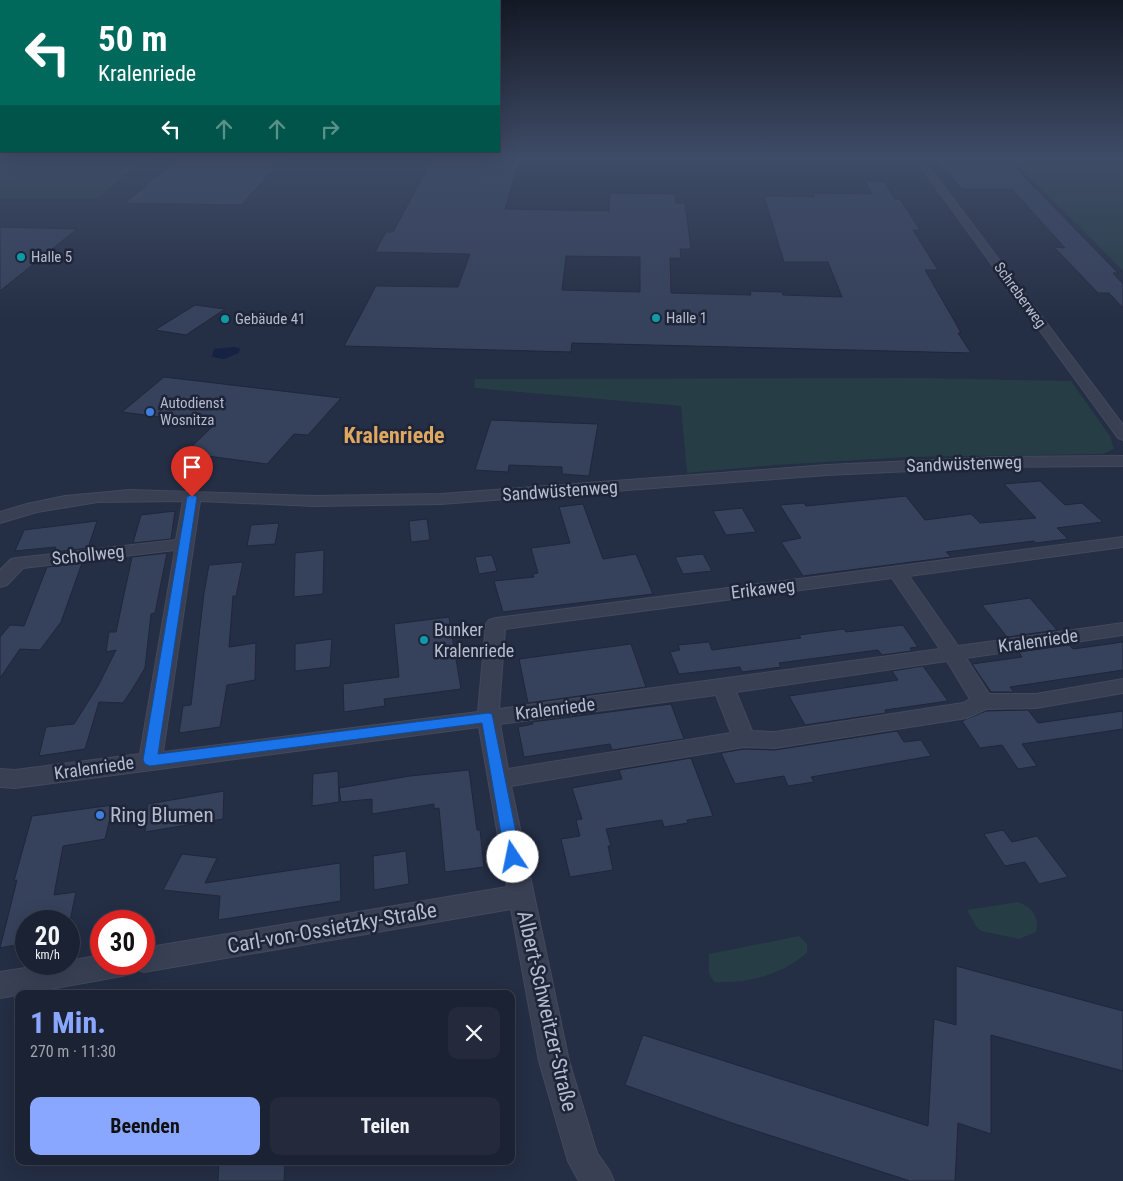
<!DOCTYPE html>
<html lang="de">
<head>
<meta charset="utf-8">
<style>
  :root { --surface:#1b2233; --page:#242a3b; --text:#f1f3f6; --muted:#a0a4ac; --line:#393f4e; --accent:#8aa7ff }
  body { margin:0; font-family:"Roboto Condensed",sans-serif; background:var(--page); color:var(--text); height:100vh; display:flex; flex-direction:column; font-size:19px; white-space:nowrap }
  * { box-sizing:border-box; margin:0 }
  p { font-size:16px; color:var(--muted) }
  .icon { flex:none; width:28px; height:28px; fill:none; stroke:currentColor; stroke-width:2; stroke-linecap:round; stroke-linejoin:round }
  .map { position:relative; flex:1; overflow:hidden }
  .drawer { position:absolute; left:15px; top:990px; width:500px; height:175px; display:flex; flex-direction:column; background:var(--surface); border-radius:10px; box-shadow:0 5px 20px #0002,0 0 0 1px var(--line) }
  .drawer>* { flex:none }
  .banner { position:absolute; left:0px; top:0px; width:500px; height:152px; box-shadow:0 5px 20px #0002,0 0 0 1px var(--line); background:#00695c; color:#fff; overflow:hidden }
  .speed { position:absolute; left:15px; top:910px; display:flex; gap:10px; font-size:25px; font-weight:700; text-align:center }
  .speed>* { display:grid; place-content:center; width:65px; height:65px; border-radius:50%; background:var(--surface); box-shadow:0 5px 20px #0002,0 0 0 1px var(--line); line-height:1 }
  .speed small { font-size:12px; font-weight:400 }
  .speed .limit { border:8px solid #d22; background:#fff; color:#111 }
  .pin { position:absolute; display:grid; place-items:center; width:42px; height:42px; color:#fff; margin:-51px -21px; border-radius:50% 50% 50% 0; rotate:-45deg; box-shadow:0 0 5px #0007 }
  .pin .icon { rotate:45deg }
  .me { position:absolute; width:55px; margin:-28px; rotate:349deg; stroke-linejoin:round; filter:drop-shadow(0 0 4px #0008) }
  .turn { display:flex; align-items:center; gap:18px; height:105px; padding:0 15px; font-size:22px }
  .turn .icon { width:65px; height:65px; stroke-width:2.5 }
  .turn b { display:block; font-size:35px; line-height:42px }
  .lanes { display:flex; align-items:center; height:48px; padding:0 15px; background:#0003; justify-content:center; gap:25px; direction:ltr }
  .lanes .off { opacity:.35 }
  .round { display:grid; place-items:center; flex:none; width:52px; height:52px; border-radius:10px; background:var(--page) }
  .overview { display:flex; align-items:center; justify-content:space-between; height:85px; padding:0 15px }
  h1 { font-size:30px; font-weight:700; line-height:38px; color:var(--accent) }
  .cta { display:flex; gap:10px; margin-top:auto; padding:10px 15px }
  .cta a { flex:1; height:58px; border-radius:10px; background:var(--accent); color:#111; font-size:20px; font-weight:700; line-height:58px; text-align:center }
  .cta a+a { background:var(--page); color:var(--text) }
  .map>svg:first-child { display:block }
</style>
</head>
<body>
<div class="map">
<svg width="1123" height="1181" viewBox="0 0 1123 1181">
  <rect width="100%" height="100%" fill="#242e44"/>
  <g fill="#263d45">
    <path d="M0,156H148L97,198L0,199Z"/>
    <path d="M1009,156H1123V271Z"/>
    <path d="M924,378L1071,381L1110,436L1114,449L1103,454L909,457L776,465L687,473L681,406L474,388L475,379Z"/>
    <path d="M1018,902C1032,907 1040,917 1036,932L1019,939L981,931L976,926L967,910Z"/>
    <path d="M799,936L807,944V953C781,975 748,984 714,982L709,974V954Z"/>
  </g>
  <path fill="#162244" d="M233,347L240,348L239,353L224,359L212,357L214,349Z"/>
  <g fill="#36415b" stroke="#20273b" fill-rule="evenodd">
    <path d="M181,156H286L241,205L125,203Z"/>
    <path d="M434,156H521L505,209L609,211L610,193L675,194L676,203H685L691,249H680L681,258H670L671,293L751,295L750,291L782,292L783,295L842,297L828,262H784L764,196L815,197L813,193L872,194L865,181L887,182V186L895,199H900L920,230H913L938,270H925L955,322L961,333H958L971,353L572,343L571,352L344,346L376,286L458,287L470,254L375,252L386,232H393ZM566,256L640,257V292L562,290Z"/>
    <path d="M932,156H998L1006,163H1011L1118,273H1113L1123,284V308L1109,293H1098L1054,247L1065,248L1013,190L962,189Z"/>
    <path d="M0,227L77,229L0,291Z"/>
    <path d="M195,305L225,309L186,335L155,330Z"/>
    <path d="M164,377L341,398L308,435L294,434L267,464L185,453L215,424L122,412Z"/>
    <path d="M491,420L598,424L589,476L562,474V467L509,465L508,472L475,470Z"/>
    <path d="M1040,481L1065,505L1082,503L1103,522L1057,528L1068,539L1036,543L1034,541L946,552L951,557L803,576L781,542L801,538L780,505L804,503L806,506L906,496L925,520L971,514L980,523L1036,518L1004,484Z"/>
    <path d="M583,504L603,559L636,554L653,594L503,612L494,581L534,577L533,574L538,573L531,548L570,543L559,507Z"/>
    <path d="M742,508L756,532L726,535L713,511Z"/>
    <path d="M175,511L171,539L133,543L141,515Z"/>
    <path d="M427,519L430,540L411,542L409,521Z"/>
    <path d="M97,521L88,548L54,552L56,547L15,551L24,530Z"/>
    <path d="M279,523L275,544L247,546L251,525Z"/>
    <path d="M324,550L323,594L294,597L295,553Z"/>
    <path d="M167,553L155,613L151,614L145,668L133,688L123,703L99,702L85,749L39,756L46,727L74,724L98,686L116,650L106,652L109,632H116L132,557Z"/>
    <path d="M703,554L712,571L683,574L675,557Z"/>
    <path d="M492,555L497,571L479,574L475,557Z"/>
    <path d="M243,562L236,596H233L229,647L256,643L255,680L227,685L220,727L179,733L183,706L191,705L204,593L209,565Z"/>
    <path d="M82,563L61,622L40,650L20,649L0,678V637L10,625L24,626L47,567Z"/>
    <path d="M1030,598L1057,630L1007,637L982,605Z"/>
    <path d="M449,617L461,689L384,699L385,706L344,712L343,684L399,677L394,624Z"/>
    <path d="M903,625L918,647L910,648L912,651L882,655L878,650L779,663L781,667L742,672L740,667L679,674L670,652L680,650L678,645L709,642L712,650L801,638L799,635L844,629L846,632Z"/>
    <path d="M332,639L330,667L295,671V644Z"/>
    <path d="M1123,642V670L1010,687L1014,692H991L972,664L1022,657L1019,652L1069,645L1073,649Z"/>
    <path d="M631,644L646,687L528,703L519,659Z"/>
    <path d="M923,666L948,701L885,710L886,713L805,725L789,696L898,680L892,671Z"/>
    <path d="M671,704L684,739L612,750L610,744L524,757L518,727L533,724L532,722Z"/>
    <path d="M1028,710L1038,723L1123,711V729L1022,744L1037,766L1018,769L1002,745L980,748L962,721L986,711Z"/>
    <path d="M897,731L904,742L921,740L931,756L811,777L814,782L788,786L784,776L735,784L721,753L744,749L775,750Z"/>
    <path d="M691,758L713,816L687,820L688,823L664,827L662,820L606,829L611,846H608L613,870L570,877L561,839L580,836L576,820L582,819L572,788L622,779L619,770Z"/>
    <path d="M469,770L477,830H480L484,867L445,872L439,808L434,809V804L372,814V799L341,802L339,788L410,776Z"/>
    <path d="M338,771L339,802L312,806L313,774Z"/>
    <path d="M224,791L223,819L145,832L148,804Z"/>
    <path d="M113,805L105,839L63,846L54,895L76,892L70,921H26V943L0,948L17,880L14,881L32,816Z"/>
    <path d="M1003,830L1012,842L1037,836L1068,877L1039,884L1025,862L1005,866L984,834Z"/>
    <path d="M406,851L409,884L374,890L373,856Z"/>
    <path d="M182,854L217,858L205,883L340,863L341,901L218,920L220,896L163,890Z"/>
    <path d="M956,966L1123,1011V1071L991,1035V1134L958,1123L955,1181H910L732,1123L625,1085L643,1035L928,1126L934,1019L956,1025Z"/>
    <path d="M219,1161H285L284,1181H218Z"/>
  </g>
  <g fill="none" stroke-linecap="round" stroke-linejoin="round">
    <defs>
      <g id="street">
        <path d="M913,156H921L1123,425V440L1118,438Z"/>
        <path d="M1123,456V466L997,467L827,475L441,504L314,506L200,501L163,752L478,712L486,624L489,620L496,618L1123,537V547L909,576L958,646L1123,623V635L966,658L989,694H1036L1123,679V693L1036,708L986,709L967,718L775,748L744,747L511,786L569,1061L597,1153L609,1170L614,1181H579L568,1161L539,1061L511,909L144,972L134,968L132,973L122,976L0,998V972L50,964H69V961L101,955V964H144V948L507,887L479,727L15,788L0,787V769L15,770L140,754L175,550L23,568L7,585L0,587V570L11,559L17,558L176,540L183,501L98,502L37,512L0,523V512L27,504L65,496L130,490L314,496L441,494L827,465L997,457ZM892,578L940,649L499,709L505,629ZM947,661L970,699L963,703L775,732L752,731L736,692ZM716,695L731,733L508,769L500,724Z"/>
      </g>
    </defs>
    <use href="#street" stroke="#43495d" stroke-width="2"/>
    <use href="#street" fill="#394054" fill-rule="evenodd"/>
  </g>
  <linearGradient id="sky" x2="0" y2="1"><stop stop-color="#141925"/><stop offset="0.49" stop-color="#3f4c67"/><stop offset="1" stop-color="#3f4c67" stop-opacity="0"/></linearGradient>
  <rect width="1123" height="321" fill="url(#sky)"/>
  <path fill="#1a73e8" stroke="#114b97" d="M192,494L197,497L158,754L488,713L492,714L521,857L518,861L513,863L508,861L505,857L482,723L150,766L145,764L143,760L187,497Z"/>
  <g fill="#0f9aa8" stroke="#1e2539" stroke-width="2">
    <circle cx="21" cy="257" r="5"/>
    <circle cx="656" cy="318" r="5"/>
    <circle cx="225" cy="319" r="5"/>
    <circle cx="424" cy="640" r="5"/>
  </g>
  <g fill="#3f7fe0" stroke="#1e2539" stroke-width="2">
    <circle cx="150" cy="412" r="5"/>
    <circle cx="100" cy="815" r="5"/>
  </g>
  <g text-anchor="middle" stroke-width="5" stroke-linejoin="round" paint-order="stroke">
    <g font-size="15" fill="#b6bccd" stroke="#1e2539" text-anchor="start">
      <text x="31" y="262">Halle 5</text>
      <text x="666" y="323">Halle 1</text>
      <text x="235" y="324">Gebäude 41</text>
      <text x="160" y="408">Autodienst<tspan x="160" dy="17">Wosnitza</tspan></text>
    </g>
    <g font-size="15" fill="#b6bccd" stroke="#1e2539">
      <text transform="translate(1020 295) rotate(54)" y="5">Schreberweg</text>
    </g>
    <g font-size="18" fill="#b6bccd" stroke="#1e2539">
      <text transform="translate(964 464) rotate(-2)" y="6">Sandwüstenweg</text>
      <text transform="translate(560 491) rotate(-4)" y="6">Sandwüstenweg</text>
      <text transform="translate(88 555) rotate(-6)" y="6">Schollweg</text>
      <text transform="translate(763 589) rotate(-7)" y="6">Erikaweg</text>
      <text transform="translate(1038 641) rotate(-8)" y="6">Kralenriede</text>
      <text transform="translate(555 709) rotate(-7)" y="6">Kralenriede</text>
      <text transform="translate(94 768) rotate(-8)" y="6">Kralenriede</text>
    </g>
    <g font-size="18" fill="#b6bccd" stroke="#1e2539" text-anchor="start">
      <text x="434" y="636">Bunker<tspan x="434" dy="21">Kralenriede</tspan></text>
    </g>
    <g font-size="21" fill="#b6bccd" stroke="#1e2539" text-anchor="start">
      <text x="110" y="822">Ring Blumen</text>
    </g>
    <g font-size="21" fill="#b6bccd" stroke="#1e2539">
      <text transform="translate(332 928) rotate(-10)" y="7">Carl-von-Ossietzky-Straße</text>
      <text transform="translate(547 1011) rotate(77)" y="7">Albert-Schweitzer-Straße</text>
    </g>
    <g font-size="22" font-weight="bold" fill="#dfa860" stroke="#1e2539">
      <text x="394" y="443">Kralenriede</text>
    </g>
  </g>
</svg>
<div class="speed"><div>20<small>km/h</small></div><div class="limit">30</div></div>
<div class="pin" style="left:192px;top:497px;background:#d93025"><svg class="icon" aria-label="arrive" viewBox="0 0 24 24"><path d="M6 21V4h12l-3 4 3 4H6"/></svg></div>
<svg class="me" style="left:513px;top:857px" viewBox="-20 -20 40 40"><circle r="19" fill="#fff"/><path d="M0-13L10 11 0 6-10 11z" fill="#1a73e8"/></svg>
<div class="banner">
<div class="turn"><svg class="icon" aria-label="left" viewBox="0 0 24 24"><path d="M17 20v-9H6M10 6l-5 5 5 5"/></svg><div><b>50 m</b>Kralenriede</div></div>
<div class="lanes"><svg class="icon" aria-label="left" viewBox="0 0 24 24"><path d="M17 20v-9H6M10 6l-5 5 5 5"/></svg><svg class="icon off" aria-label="ahead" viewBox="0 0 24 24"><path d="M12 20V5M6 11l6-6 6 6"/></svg><svg class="icon off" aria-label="ahead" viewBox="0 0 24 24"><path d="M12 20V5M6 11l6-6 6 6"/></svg><svg class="icon off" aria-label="right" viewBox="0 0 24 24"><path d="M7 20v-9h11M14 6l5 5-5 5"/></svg></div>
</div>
<section class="drawer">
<div class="overview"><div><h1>1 Min.</h1><p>270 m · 11:30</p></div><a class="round"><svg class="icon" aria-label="close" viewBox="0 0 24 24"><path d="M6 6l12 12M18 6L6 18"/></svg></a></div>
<div class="cta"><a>Beenden</a><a>Teilen</a></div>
</section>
</div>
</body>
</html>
